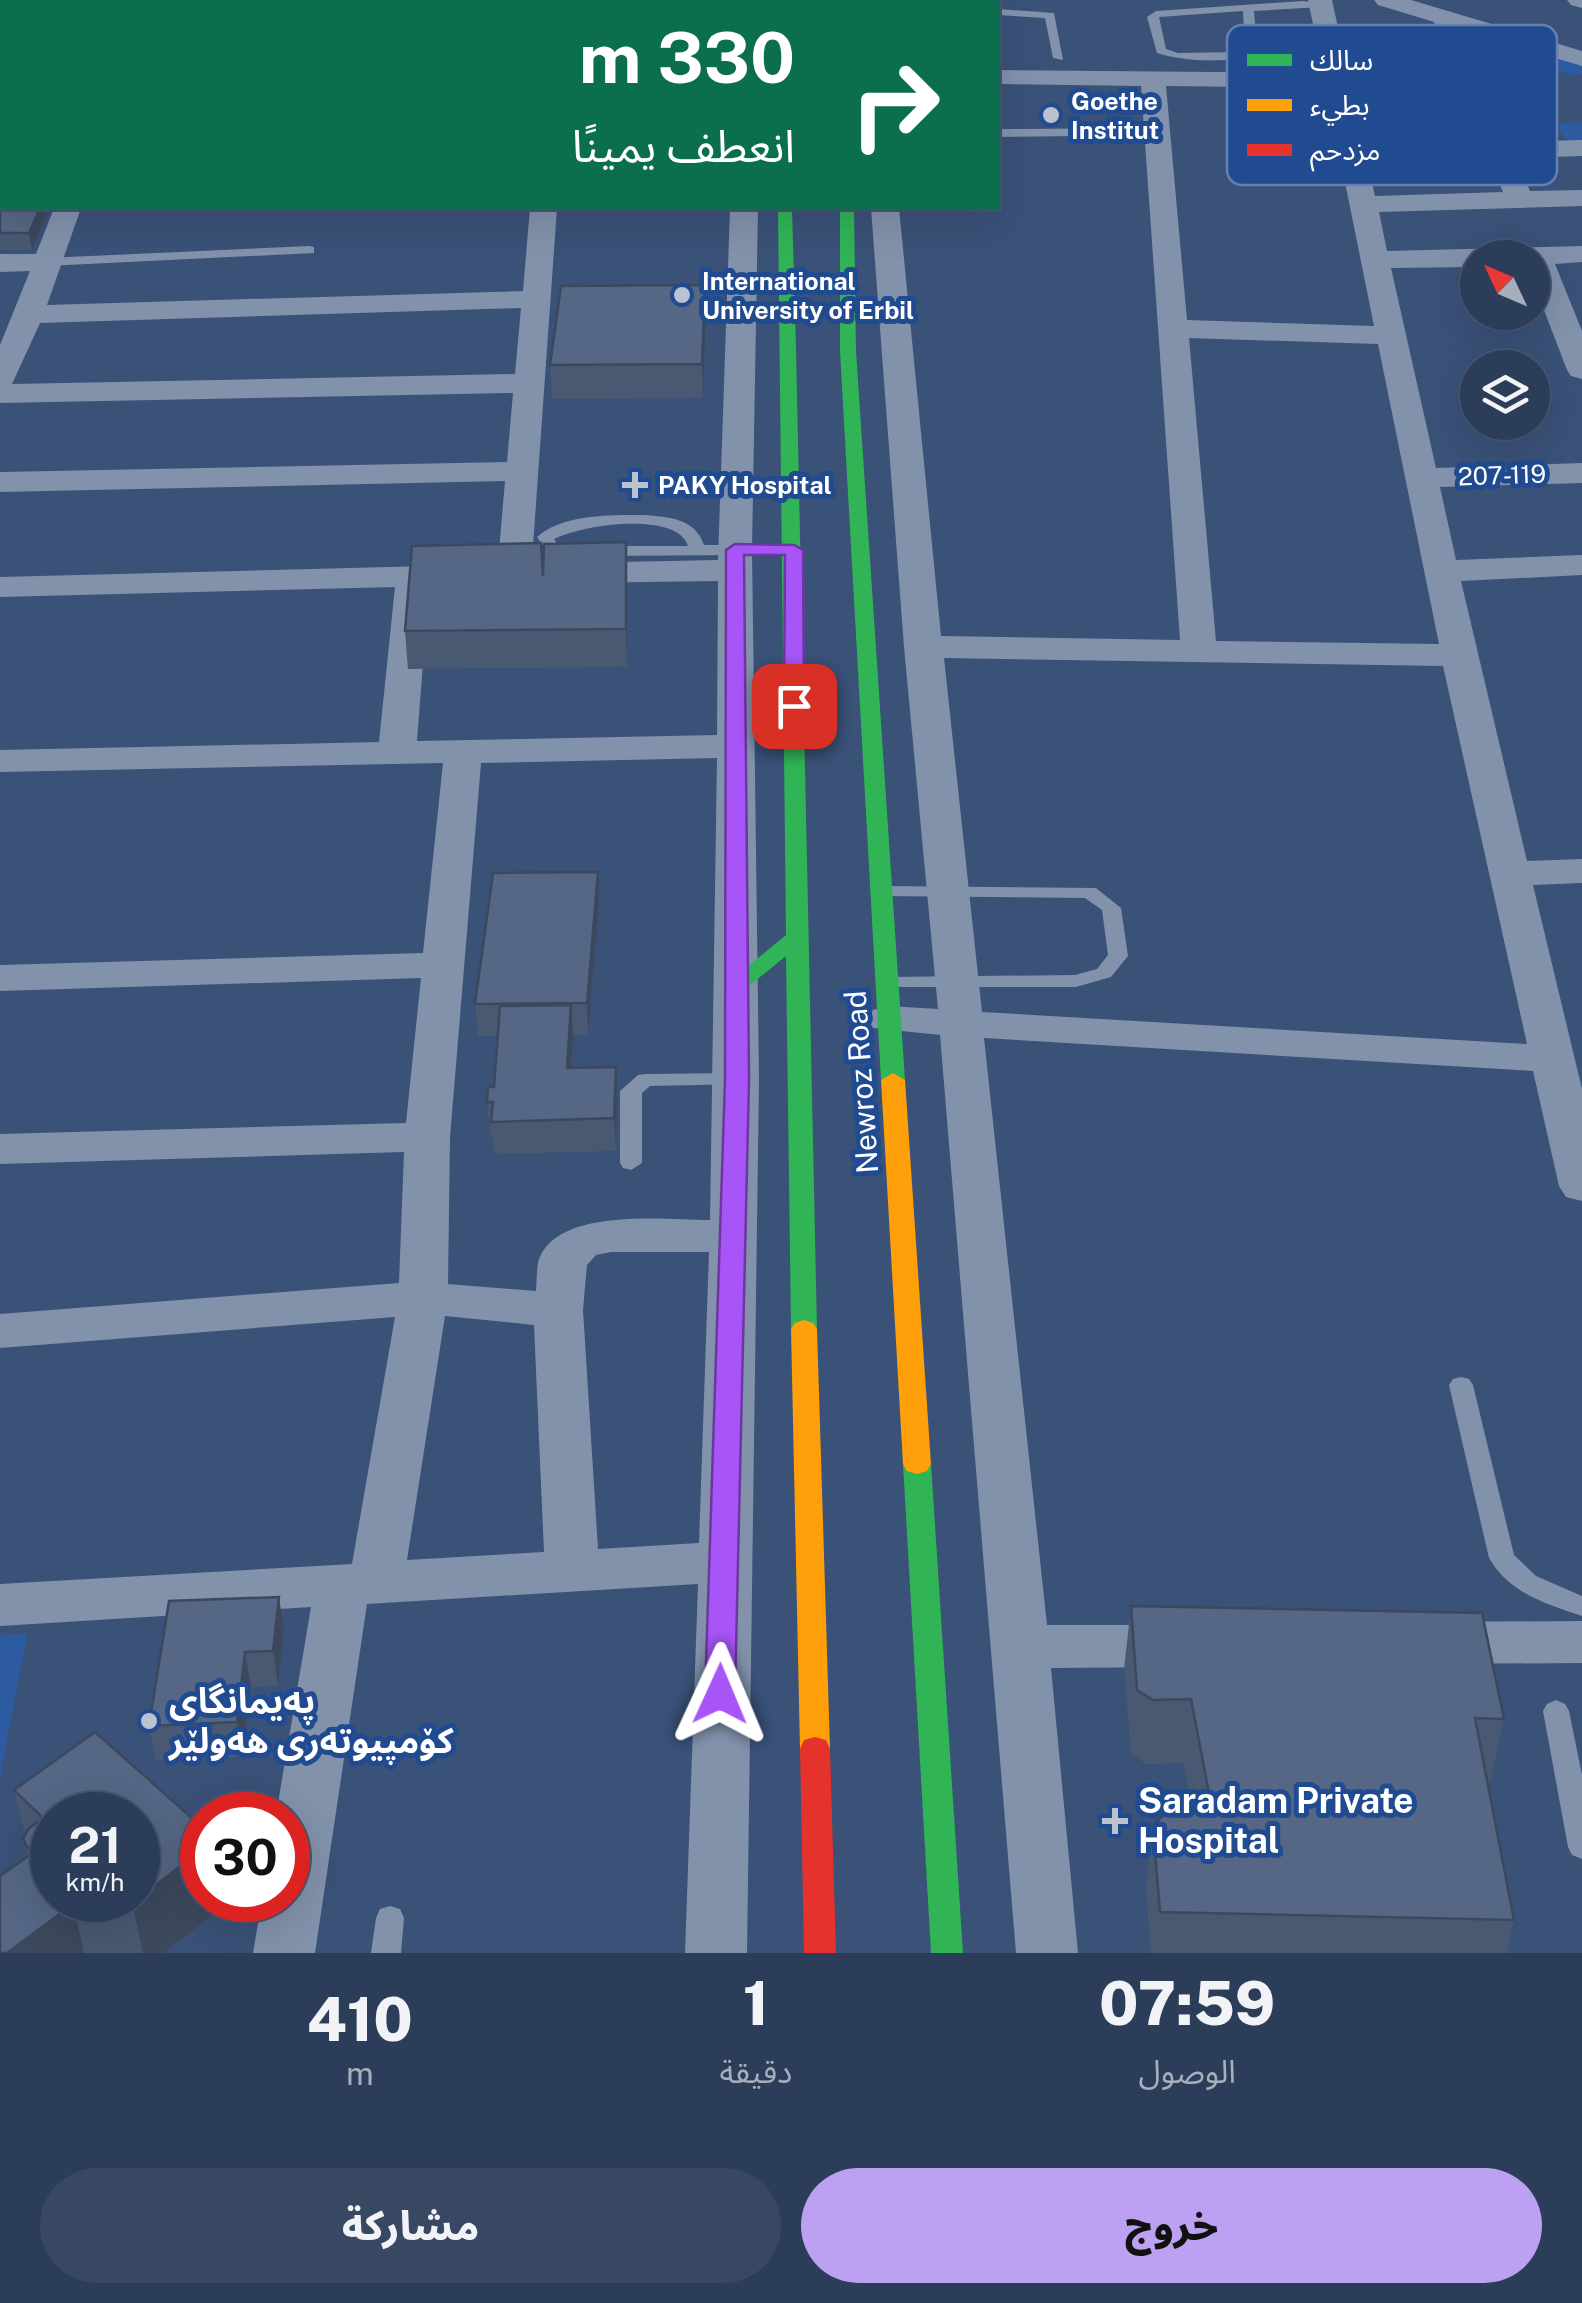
<!DOCTYPE html>
<html lang="ar">
<head>
<meta charset="utf-8">
<style>
  :root { --surface:#2c3d5a; --page:#384863; --text:#f1f3f6; --muted:#a6aebb; --line:#485670; --accent:#bca0f2 }
  body { margin:0; font-family:"Public Sans","Noto Sans Arabic",sans-serif; background:var(--page); color:var(--text); direction:rtl; height:100vh; display:flex; flex-direction:column; font-size:38px; white-space:nowrap }
  * { box-sizing:border-box; margin:0 }
  p { font-size:32px; color:var(--muted) }
  .icon { flex:none; width:55px; height:55px; fill:none; stroke:currentColor; stroke-width:2; stroke-linecap:round; stroke-linejoin:round }
  .map { position:relative; height:1953px; overflow:hidden; direction:ltr }
  .sheet { display:flex; flex-direction:column; background:var(--surface); flex:1 }
  .sheet>* { flex:none }
  .hud { position:absolute; left:0px; top:0px; width:1000px; height:210px; box-shadow:0 10px 40px #0002,0 0 0 2px var(--line); direction:rtl; background:#0b6e4f; color:#fff; overflow:hidden }
  .needle { width:65px; rotate:314deg }
  .tools { position:absolute; left:1460px; top:240px; display:grid; gap:20px }
  .tools a { display:grid; place-items:center; width:90px; height:90px; border-radius:50%; background:var(--surface); box-shadow:0 10px 40px #0002,0 0 0 2px var(--line); font-size:50px }
  .speed { position:absolute; left:30px; top:1792px; display:flex; gap:20px; font-size:50px; font-weight:700; text-align:center }
  .speed>* { display:grid; place-content:center; width:130px; height:130px; border-radius:50%; background:var(--surface); box-shadow:0 10px 40px #0002,0 0 0 2px var(--line); line-height:1 }
  .speed small { font-size:25px; font-weight:400 }
  .speed .limit { border:15px solid #d22; background:#fff; color:#111 }
  .pin { position:absolute; display:grid; place-items:center; width:85px; height:85px; color:#fff; margin:-42px; border-radius:20px; box-shadow:0 5px 15px #0006 }
  .me { position:absolute; width:110px; margin:-55px; rotate:1deg; stroke-linejoin:round; filter:drop-shadow(0 0 8px #0008) }
  .turn { display:flex; align-items:center; gap:35px; height:210px; padding:0 40px; font-size:45px }
  .turn .icon { width:130px; height:130px; stroke-width:2.5 }
  .turn b { display:block; font-size:70px; line-height:85px }
  .eta { display:flex; justify-content:space-evenly; align-items:center; height:170px; text-align:center }
  .eta b { font-size:60px; font-weight:800; line-height:70px }
  .primary-button { display:flex; gap:20px; margin-top:auto; padding:20px 40px }
  .primary-button a { flex:1; height:115px; border-radius:60px; background:var(--accent); color:#111; font-size:40px; font-weight:800; line-height:115px; text-align:center }
  .primary-button a+a { background:var(--page); color:var(--text) }
  .map>svg:first-child { display:block }
</style>
</head>
<body>
<div class="map">
<svg width="1582" height="1953" viewBox="0 0 1582 1953">
  <rect width="100%" height="100%" fill="#3a5178"/>
  <g fill="#2d5ba2">
    <path d="M1474,34L1582,65V73L1575,76L1504,55L1483,64L1527,65L1532,76L1485,75L1472,47Z"/>
    <path d="M1514,106H1545L1558,124L1582,123V141H1567L1554,123L1545,124L1558,141L1526,142L1514,125L1526,124Z"/>
    <path d="M27,1634L0,1778V1635Z"/>
  </g>
  <g fill="none" stroke-linecap="round" stroke-linejoin="round">
    <g fill="#8292ab" fill-rule="evenodd">
      <path d="M1303,1L1326,4L1321,7L1254,11L1257,50C1239,66 1180,61 1157,53L1147,17L1156,11ZM1243,11L1245,49L1241,52L1178,53L1166,49L1159,17Z"/>
      <path d="M998,9L1054,13L1063,60L1053,58L1045,18L998,15Z"/>
      <path d="M1158,128L1162,129V135L998,137V129Z"/>
      <path d="M309,246L314,247V253L46,266L39,262L46,258Z"/>
      <path d="M644,515C669,517 695,518 704,545H735L743,550L735,555L603,556L595,551L603,546H688C677,510 580,525 554,539L558,545L575,548L577,551L569,556L547,552L537,537C563,514 610,515 644,515Z"/>
      <path d="M884,886L1096,888L1121,908L1128,956L1111,977L1076,987H880L877,983L887,977L1075,975L1097,969L1108,955L1102,910L1085,898L877,896L874,892L877,888Z"/>
      <path d="M737,1073L744,1074L747,1079L744,1084L650,1086L642,1093V1163L631,1170L623,1168L620,1163V1091L638,1075L645,1074Z"/>
      <path d="M1461,1377L1469,1379L1473,1385L1514,1555L1536,1576L1582,1596V1616C1546,1604 1509,1593 1489,1558L1449,1385L1453,1379Z"/>
      <path d="M1556,1700L1565,1704L1569,1711L1582,1775V1859L1572,1855L1568,1847L1543,1711L1547,1704Z"/>
      <path d="M390,1906L400,1909L404,1918L401,1953H371L376,1918L380,1909Z"/>
    </g>
    <g fill="#8292ab" fill-rule="evenodd">
      <path d="M452,0H476V2H453Z"/>
      <path d="M607,0H631V2H608Z"/>
      <path d="M734,0H758V2H735Z"/>
      <path d="M855,0H879L880,2H857Z"/>
      <path d="M1308,0H1332L1375,196L1503,192L1434,22L1378,5L1374,0H1411L1582,51V66L1461,30L1509,142L1582,140V156L1515,158L1530,191L1582,190V206L1379,212L1387,251L1582,246V262L1555,264L1582,331V379L1571,376L1567,370L1532,279V258H1478V267L1391,268L1436,468L1582,463V483L1440,487L1456,560L1582,555V575L1461,581L1527,861L1582,859V883L1533,885L1582,1089V1201L1566,1197L1559,1186L1533,1071L984,1038L1047,1625H1183L1203,1631L1211,1646L1203,1661L1183,1667L1051,1668L1078,1953H1016L940,1035L873,1028L866,1019L873,1010L888,1006L938,1009L904,647L871,208H899L941,636L1180,640L1141,86L998,84V70L1323,73ZM1166,86L1326,88L1374,326L1187,320ZM1189,338L1378,344L1439,644L1216,641ZM944,658L1443,666L1527,1044L982,1012Z"/>
      <path d="M1567,0H1582V8L1571,5Z"/>
      <rect x="0" y="13" width="2" height="14"/>
      <rect x="0" y="63" width="2" height="14"/>
      <path d="M54,208H81L47,305L523,291L530,208H557L531,574L526,581L514,584L502,581L497,574L505,481L0,492V472L507,462L513,393L0,403V345L30,271L0,272V254H36ZM521,308L515,374L12,384L40,323Z"/>
      <path d="M730,208H758L752,550L759,1079L747,1953H685L698,1584L367,1604L315,1953H253L262,1900H288V1815H276L311,1607L0,1626V1584L352,1564L395,1317L0,1348V1314L399,1283L404,1152L0,1164V1134L406,1123L421,978L0,991V965L423,953L443,763L0,772V750L379,742L395,587L0,597V577L465,565L477,568L482,575L477,582L429,586L417,741L717,735L718,581L571,583L559,580L554,573L559,566L571,563L718,560ZM717,758L710,1220C665,1220 559,1207 539,1259C536,1269 537,1282 536,1291L448,1284L450,1137L481,763ZM611,1252H709L699,1543L598,1549L583,1310L587,1265L596,1255ZM445,1316L534,1325L544,1552L407,1560Z"/>
      <path d="M1582,1621V1663L1429,1664L1409,1658L1401,1643L1409,1628L1429,1622Z"/>
    </g>
    <g fill="#30b455" fill-rule="evenodd">
      <path d="M778,208H792L796,348L817,1329L813,1335H795L791,1329L786,956L744,990H728L725,985L786,935Z"/>
      <path d="M840,208H854L856,351L905,1080L893,1087L881,1080L840,351Z"/>
      <path d="M917,1454L927,1457L931,1464L963,1953H931L903,1464L907,1457Z"/>
    </g>
    <g fill="#ff9f0a" fill-rule="evenodd">
      <rect x="778" y="0" width="12" height="2"/>
      <path d="M893,1073L905,1080L931,1464L927,1471L917,1474L907,1471L903,1464L881,1080Z"/>
      <path d="M804,1320L813,1323L817,1329L830,1749L826,1758L815,1761L804,1758L800,1749L791,1329L795,1323Z"/>
    </g>
    <g fill="#e5322d" fill-rule="evenodd">
      <rect x="835" y="0" width="12" height="2"/>
      <path d="M815,1737L826,1740L830,1749L836,1953H804L800,1749L804,1740Z"/>
    </g>
  </g>
  <g fill="#495972">
    <path d="M0,123H2V208H49L32,250H0Z"/>
    <path d="M706,318L703,398L552,399L550,365Z"/>
    <path d="M626,542L627,667L408,669L405,631Z"/>
    <path d="M599,903L588,1035H573L571,1068L617,1100L616,1151L494,1154L492,1135H490L487,1102L494,1087L498,1036H478L475,1004Z"/>
    <path d="M169,1601L284,1631L278,1686L251,1687L242,1757L156,1761L149,1726Z"/>
    <path d="M1131,1606L1504,1719L1490,1783H1488L1514,1920L1507,1953H1151L1146,1890L1153,1826L1190,1799L1184,1763L1146,1764L1131,1754L1124,1669Z"/>
    <path d="M14,1790L202,1900H227L228,1903L164,1953H0L27,1856L23,1839L25,1835Z"/>
  </g>
  <g fill="#3c485d">
    <path d="M40,208H49L32,250L29,233Z"/>
    <path d="M705,285L706,318L703,398L702,364Z"/>
    <path d="M626,542L627,579V667L626,629Z"/>
    <path d="M598,872L599,903L588,1035L587,1003Z"/>
    <path d="M571,1005L573,1037L569,1101L567,1068Z"/>
    <path d="M616,1067L617,1100L616,1151L614,1118Z"/>
    <path d="M279,1597L284,1631L278,1686L273,1651Z"/>
    <path d="M245,1652L251,1687L242,1757L237,1722Z"/>
    <path d="M202,1849V1900H227L228,1903L164,1953H143L132,1903Z"/>
    <path d="M73,1904L84,1953H7Z"/>
  </g>
  <g fill="#556785" stroke="#3c485d" stroke-width="2.5">
    <rect x="0" y="123" width="2" height="45"/>
    <path d="M0,183H2V208H40L29,233H0Z"/>
    <path d="M705,285L702,364L550,365L561,286Z"/>
    <path d="M626,542V629L405,631L412,546L541,543L543,576L544,544Z"/>
    <path d="M598,872L587,1003L475,1004L493,873Z"/>
    <path d="M571,1005L567,1068L616,1067L614,1118L491,1122L493,1102H487L488,1087H494L500,1006Z"/>
    <path d="M279,1597L273,1651L245,1652L237,1722L149,1726L169,1601Z"/>
    <path d="M1131,1606L1482,1613L1504,1719L1475,1718L1514,1920L1160,1912L1153,1826L1179,1799L1210,1798L1191,1699L1153,1700L1137,1690Z"/>
    <path d="M95,1732L202,1827V1849L138,1899V1815H52V1900H136L132,1903L73,1904L7,1953H0V1876L31,1854L23,1839L28,1829L43,1818L14,1790Z"/>
  </g>
  <path fill="#a855f7" stroke="#6d37a1" stroke-width="2.5" d="M735,544L794,545L803,550L804,706L794,711L784,706L785,555H744L749,1079L735,1694L731,1703L720,1706L710,1703L705,1694L725,1079L726,550Z"/>
  <g fill="#bac2d0" stroke="#214b91" stroke-width="4">
    <circle cx="1051" cy="115" r="10"/>
    <circle cx="682" cy="295" r="10"/>
    <path d="M630 470h10v10h10v10h-10v10h-10v-10h-10v-10h10z"/>
    <circle cx="149" cy="1721" r="10"/>
    <path d="M1110 1806h10v10h10v10h-10v10h-10v-10h-10v-10h10z"/>
  </g>
  <g text-anchor="middle" stroke-width="10" stroke-linejoin="round" paint-order="stroke">
    <g font-size="25" font-weight="bold" fill="#fff" stroke="#214b91" text-anchor="start">
      <text x="1071" y="110">Goethe<tspan x="1071" dy="29">Institut</tspan></text>
      <text x="702" y="290">International<tspan x="702" dy="29">University of Erbil</tspan></text>
      <text x="658" y="494">PAKY Hospital</text>
    </g>
    <g font-size="25" fill="#fff" stroke="#214b91">
      <text transform="translate(1502 475) rotate(-2)" y="9">207-119</text>
    </g>
    <g font-size="30" fill="#fff" stroke="#214b91">
      <text transform="translate(862 1082) rotate(-94)" y="10">Newroz Road</text>
    </g>
    <g font-size="35" font-weight="bold" fill="#fff" stroke="#214b91" text-anchor="start">
      <text x="169" y="1713">پەیمانگای<tspan x="169" dy="40">کۆمپیوتەری هەولێر</tspan></text>
      <text x="1138" y="1813">Saradam Private<tspan x="1138" dy="40">Hospital</tspan></text>
    </g>
  </g>
  <rect x="1227" y="25" width="330" height="160" rx="15" fill="#214b91" stroke="#6481b2" stroke-width="2.5"/>
  <rect x="1247" y="54" width="45" height="12" fill="#30b455"/>
  <rect x="1247" y="99" width="45" height="12" fill="#ff9f0a"/>
  <rect x="1247" y="144" width="45" height="12" fill="#e5322d"/>
  <g font-size="28" fill="#fff">
    <text x="1310" y="70">سالك</text>
    <text x="1310" y="115">بطيء</text>
    <text x="1310" y="160">مزدحم</text>
  </g>
</svg>
<div class="tools">
<a><svg class="needle" viewBox="-14 -14 28 28"><path d="M0-13l5 13h-10z" fill="#e53935"/><path d="M0 13l5-13h-10z" fill="#a6aebb"/></svg></a>
<a><svg class="icon" aria-label="layers" viewBox="0 0 24 24"><path d="M12 4l9 5-9 5-9-5zM3 14l9 5 9-5"/></svg></a>
</div>
<div class="speed"><div>21<small>km/h</small></div><div class="limit">30</div></div>
<div class="pin" style="left:794px;top:706px;background:#d93025"><svg class="icon" aria-label="arrive" viewBox="0 0 24 24"><path d="M6 21V4h12l-3 4 3 4H6"/></svg></div>
<svg class="me" style="left:720px;top:1694px" viewBox="-20 -20 40 40"><path d="M0-17L14 15 0 8-14 15z" fill="#a855f7" stroke="#fff" stroke-width="4"/></svg>
<div class="hud">
<div class="turn"><svg class="icon" aria-label="right" viewBox="0 0 24 24"><path d="M7 20v-9h11M14 6l5 5-5 5"/></svg><div><b>330 m</b>انعطف يمينًا</div></div>
</div>
</div>
<section class="sheet">
<div class="eta">
<div><b>07:59</b><p>الوصول</p></div>
<div><b>1</b><p>دقيقة</p></div>
<div><b>410</b><p>m</p></div>
</div>
<div class="primary-button"><a>خروج</a><a>مشاركة</a></div>
</section>
</body>
</html>
